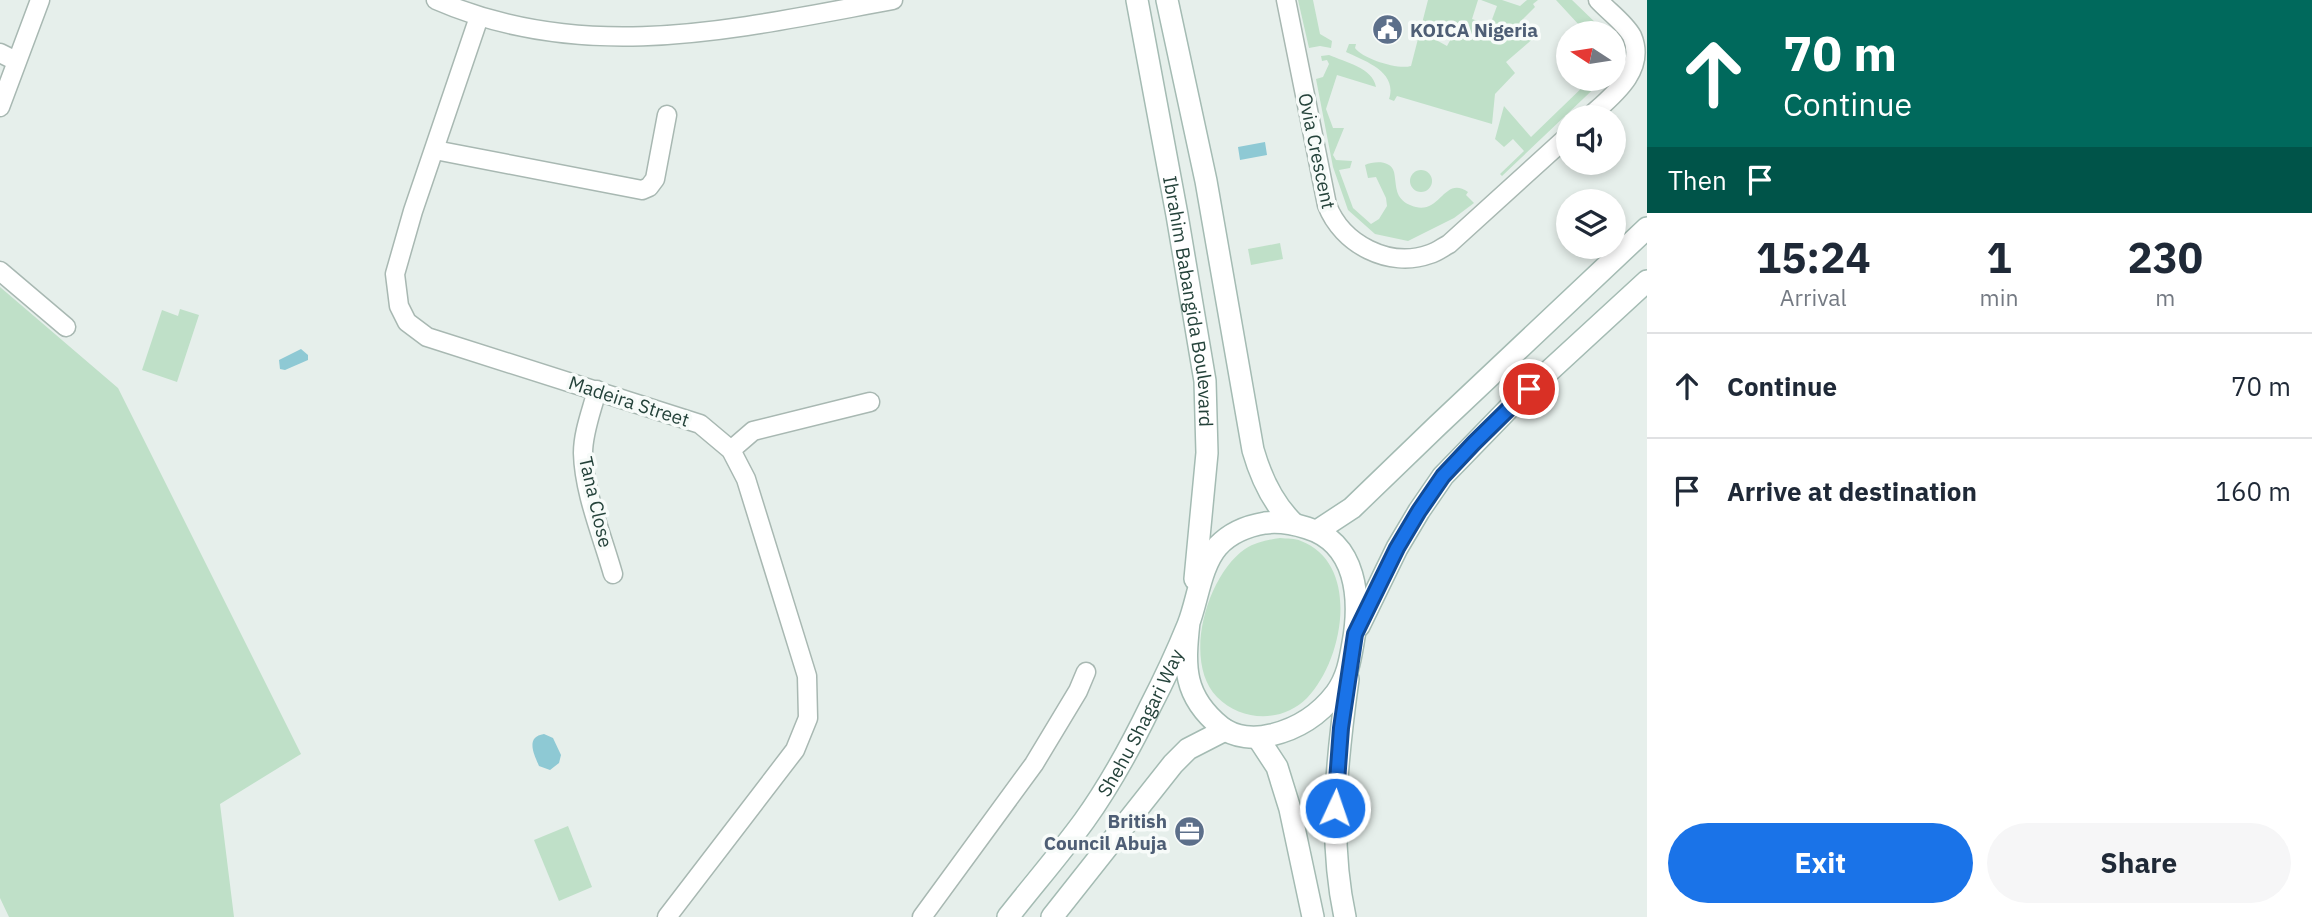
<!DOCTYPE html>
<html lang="en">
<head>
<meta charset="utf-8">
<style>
  :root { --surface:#fff; --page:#f6f6f7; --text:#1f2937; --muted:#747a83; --line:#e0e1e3; --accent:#1a73e8 }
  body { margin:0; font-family:"IBM Plex Sans",sans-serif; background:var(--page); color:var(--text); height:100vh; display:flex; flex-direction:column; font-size:26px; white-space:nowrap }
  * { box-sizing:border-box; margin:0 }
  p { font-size:23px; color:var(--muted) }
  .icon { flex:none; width:38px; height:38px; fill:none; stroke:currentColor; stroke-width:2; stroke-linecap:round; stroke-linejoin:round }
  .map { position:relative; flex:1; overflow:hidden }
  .details { display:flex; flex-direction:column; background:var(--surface); width:665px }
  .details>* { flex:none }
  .banner { background:#00695c; color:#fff; overflow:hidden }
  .needle { width:46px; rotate:282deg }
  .controls { position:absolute; left:1556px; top:21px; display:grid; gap:14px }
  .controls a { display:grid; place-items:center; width:70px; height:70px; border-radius:50%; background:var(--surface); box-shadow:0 4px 10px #0003; font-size:35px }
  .pin { position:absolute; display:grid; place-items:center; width:60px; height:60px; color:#fff; margin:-30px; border:4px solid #fff; border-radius:50%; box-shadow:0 2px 7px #0007 }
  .me { position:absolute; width:77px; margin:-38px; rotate:3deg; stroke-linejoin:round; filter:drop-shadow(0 0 5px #0008) }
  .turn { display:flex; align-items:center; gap:24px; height:147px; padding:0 21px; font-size:32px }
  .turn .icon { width:91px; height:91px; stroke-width:2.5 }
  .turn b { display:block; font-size:49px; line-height:60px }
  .then { display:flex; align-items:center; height:66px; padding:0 21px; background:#0003; gap:14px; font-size:26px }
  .eta { display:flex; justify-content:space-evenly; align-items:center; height:119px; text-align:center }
  .eta b { font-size:42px; font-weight:700; line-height:49px }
  .cta { display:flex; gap:14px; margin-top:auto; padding:14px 21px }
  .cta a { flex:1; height:80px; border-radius:42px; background:var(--accent); color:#fff; font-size:28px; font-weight:700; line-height:80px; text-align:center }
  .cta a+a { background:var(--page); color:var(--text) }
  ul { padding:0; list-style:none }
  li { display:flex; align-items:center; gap:21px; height:105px; padding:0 21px; border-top:2px solid var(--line) }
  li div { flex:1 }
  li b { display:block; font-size:26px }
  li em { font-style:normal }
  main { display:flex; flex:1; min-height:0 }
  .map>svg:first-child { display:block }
</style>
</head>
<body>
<main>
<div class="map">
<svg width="1647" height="917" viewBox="0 0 1647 917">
  <rect width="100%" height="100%" fill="#e6efeb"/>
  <g fill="#bfe0c8" fill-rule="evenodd">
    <path d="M1298,0H1313L1320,34L1332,41L1331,48L1320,46L1309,48Z"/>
    <path d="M1428,0H1478L1472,19L1490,25L1497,6L1481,0H1502L1520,6L1527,0H1538L1533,4L1535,7L1522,20L1536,36L1506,62L1515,73L1495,94L1492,124L1397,96L1394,101L1389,99C1398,72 1365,61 1346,52L1349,44H1356L1355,48C1363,59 1398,70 1411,66ZM1434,23L1453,35L1447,46L1427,35Z"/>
    <path d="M1556,0H1572L1600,27L1601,33H1576L1575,32L1580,26Z"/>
    <path d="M1329,55C1345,62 1373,68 1376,87L1337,75L1326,109L1333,128H1344L1333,155L1336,160L1352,161L1350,168L1339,170L1353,208L1371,224L1379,219L1387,206L1386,198L1376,177L1368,178L1365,165C1374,161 1391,160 1394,172C1397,186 1394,198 1410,205C1440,219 1443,174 1468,192L1466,195L1474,203L1454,218L1408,241L1375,234L1348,210L1333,167L1316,79L1323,77L1329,64L1327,60L1322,61L1321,56Z"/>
    <path d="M1591,79H1604L1502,176L1500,174L1524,151L1513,139L1504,147L1495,139L1504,106L1531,137Z"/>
    <circle cx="1421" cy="181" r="11"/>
    <path d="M1280,243L1283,259L1251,265L1248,249Z"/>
    <path d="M0,287L118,388L301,754L220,804L234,917H9L0,898Z"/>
    <path d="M180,309L199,315L177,382L142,370L162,310L178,316Z"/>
    <path d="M1280,538C1287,539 1295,538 1301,541C1361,564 1344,660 1307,698C1282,723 1242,722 1217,697C1182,661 1207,575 1245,549C1256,542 1267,540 1280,538Z"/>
    <path d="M568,826L592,887L559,901L534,840Z"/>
  </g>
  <g fill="#8ec9d4">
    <path d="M1265,142L1267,155L1240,160L1238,147Z"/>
    <path d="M301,349L308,355V360L285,370L280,369L279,360Z"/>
    <path d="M544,734L553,738L561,755L559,763L550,770L539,766C534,754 525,737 544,734Z"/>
  </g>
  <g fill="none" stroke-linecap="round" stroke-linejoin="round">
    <defs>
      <g id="street">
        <path d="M436,0C587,66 739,28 893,0"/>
        <path d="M1286,0L1327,205C1342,244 1389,269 1430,254C1437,252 1443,247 1449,244L1568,136"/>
        <path d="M479,17L413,211L395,274L399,306L407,322L427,337L700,424L731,450L746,479L807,676L808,718L795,750L667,917"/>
        <path d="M0,53L16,61"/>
        <path d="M0,107L40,0"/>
        <path d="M1589,117C1611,97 1647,71 1632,36C1625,23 1608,11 1598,0"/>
        <path d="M435,150L642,190L649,187L655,179L667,115"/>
        <path d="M0,271L66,327"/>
        <path d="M597,390C592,410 583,432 583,453C584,493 602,535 613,574"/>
        <path d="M731,450L753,431L870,402"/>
        <path d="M922,917L1034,764L1078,691L1086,672"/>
      </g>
      <g id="secondary">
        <path id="s1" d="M1137,0L1177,215L1205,381L1207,453L1195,579"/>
        <path d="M1167,0L1206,181L1253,450C1261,478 1273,504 1294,524"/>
        <path d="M1317,531L1352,508L1437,426L1647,228"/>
        <path d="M1359,626L1397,548L1419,511L1443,476L1510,407L1647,281"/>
        <path d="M1258,738L1277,767L1290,809L1313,917"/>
        <path id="s2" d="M1008,917C1033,885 1060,854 1084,821C1110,785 1131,746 1150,707C1164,680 1177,652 1188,625C1198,600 1200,567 1218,546C1231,532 1247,526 1265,523C1279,521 1294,524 1307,528C1357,543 1361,599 1353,643C1350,661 1347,678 1336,693C1320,714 1297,729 1271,735C1255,739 1235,738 1221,727C1183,696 1184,667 1189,622"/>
        <path d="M1052,917L1173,764L1188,749L1225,730"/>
        <path d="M1345,917C1328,838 1337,758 1348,679"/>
      </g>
    </defs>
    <use href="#street" stroke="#a8b8b2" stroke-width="21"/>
    <use href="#secondary" stroke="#a4bbb3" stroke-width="24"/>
    <use href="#street" stroke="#fff" stroke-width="18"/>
    <use href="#secondary" stroke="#fff" stroke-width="21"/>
  </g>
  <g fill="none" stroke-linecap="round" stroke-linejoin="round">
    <defs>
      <path id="route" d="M1335,808L1341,728L1355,634L1397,548L1419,511L1443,476L1474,443L1529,389"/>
    </defs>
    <use href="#route" stroke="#114b97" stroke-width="18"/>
    <use href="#route" stroke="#1a73e8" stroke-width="12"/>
  </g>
  <defs>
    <symbol id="civic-disc" viewBox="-11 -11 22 22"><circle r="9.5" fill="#5c6f8a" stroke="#f7fbf9"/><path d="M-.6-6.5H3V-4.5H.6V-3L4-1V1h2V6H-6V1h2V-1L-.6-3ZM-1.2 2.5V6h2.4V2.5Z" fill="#fff"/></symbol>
    <symbol id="office-disc" viewBox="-11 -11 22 22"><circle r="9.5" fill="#5c6f8a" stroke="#f7fbf9"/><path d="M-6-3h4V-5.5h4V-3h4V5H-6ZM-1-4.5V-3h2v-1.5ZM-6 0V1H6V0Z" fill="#fff"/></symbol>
  </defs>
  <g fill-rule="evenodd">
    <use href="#civic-disc" x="1370" y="12" width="35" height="35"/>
    <use href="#office-disc" x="1172" y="814" width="35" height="35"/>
  </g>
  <g text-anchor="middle" stroke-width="7" stroke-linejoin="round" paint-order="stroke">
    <g font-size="19" font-weight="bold" fill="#4e5e75" stroke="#f7fbf9" text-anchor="start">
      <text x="1410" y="37">KOICA Nigeria</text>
      <text x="1167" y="828" text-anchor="end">British<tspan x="1167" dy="22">Council Abuja</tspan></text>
    </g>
    <g font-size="19" fill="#24423a" stroke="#f7fbf9">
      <text transform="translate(1317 151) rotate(78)" y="7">Ovia Crescent</text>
      <text dy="7" stroke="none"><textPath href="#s1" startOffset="306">Ibrahim Babangida Boulevard</textPath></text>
      <text transform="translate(629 401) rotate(18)" y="7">Madeira Street</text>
      <text transform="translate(596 502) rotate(77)" y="7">Tana Close</text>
      <text dy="7" stroke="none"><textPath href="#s2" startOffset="236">Shehu Shagari Way</textPath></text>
    </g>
  </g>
</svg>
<div class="controls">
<a><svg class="needle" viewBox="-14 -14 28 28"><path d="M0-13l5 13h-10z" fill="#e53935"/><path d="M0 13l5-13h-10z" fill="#747a83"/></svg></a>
<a><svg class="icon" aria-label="sound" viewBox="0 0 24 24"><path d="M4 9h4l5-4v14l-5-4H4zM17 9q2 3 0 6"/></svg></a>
<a><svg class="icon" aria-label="layers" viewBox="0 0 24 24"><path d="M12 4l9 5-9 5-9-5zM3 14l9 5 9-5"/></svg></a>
</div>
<div class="pin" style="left:1529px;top:389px;background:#d93025"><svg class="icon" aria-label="arrive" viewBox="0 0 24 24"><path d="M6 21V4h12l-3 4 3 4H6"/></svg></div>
<svg class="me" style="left:1335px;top:808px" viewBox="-20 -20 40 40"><circle r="17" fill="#1a73e8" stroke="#fff" stroke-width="3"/><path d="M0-11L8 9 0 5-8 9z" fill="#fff"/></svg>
</div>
<section class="details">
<div class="banner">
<div class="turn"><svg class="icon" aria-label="ahead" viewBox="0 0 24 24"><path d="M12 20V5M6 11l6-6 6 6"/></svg><div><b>70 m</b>Continue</div></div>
<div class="then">Then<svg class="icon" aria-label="arrive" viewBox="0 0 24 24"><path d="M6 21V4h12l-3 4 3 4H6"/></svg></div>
</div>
<div class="eta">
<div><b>15:24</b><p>Arrival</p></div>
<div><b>1</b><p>min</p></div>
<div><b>230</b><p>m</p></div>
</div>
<ul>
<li><svg class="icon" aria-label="ahead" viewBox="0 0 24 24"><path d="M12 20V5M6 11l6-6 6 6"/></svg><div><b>Continue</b></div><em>70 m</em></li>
<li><svg class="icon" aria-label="arrive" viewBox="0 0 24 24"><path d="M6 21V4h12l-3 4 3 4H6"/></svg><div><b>Arrive at destination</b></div><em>160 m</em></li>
</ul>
<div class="cta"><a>Exit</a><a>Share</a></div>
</section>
</main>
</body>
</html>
